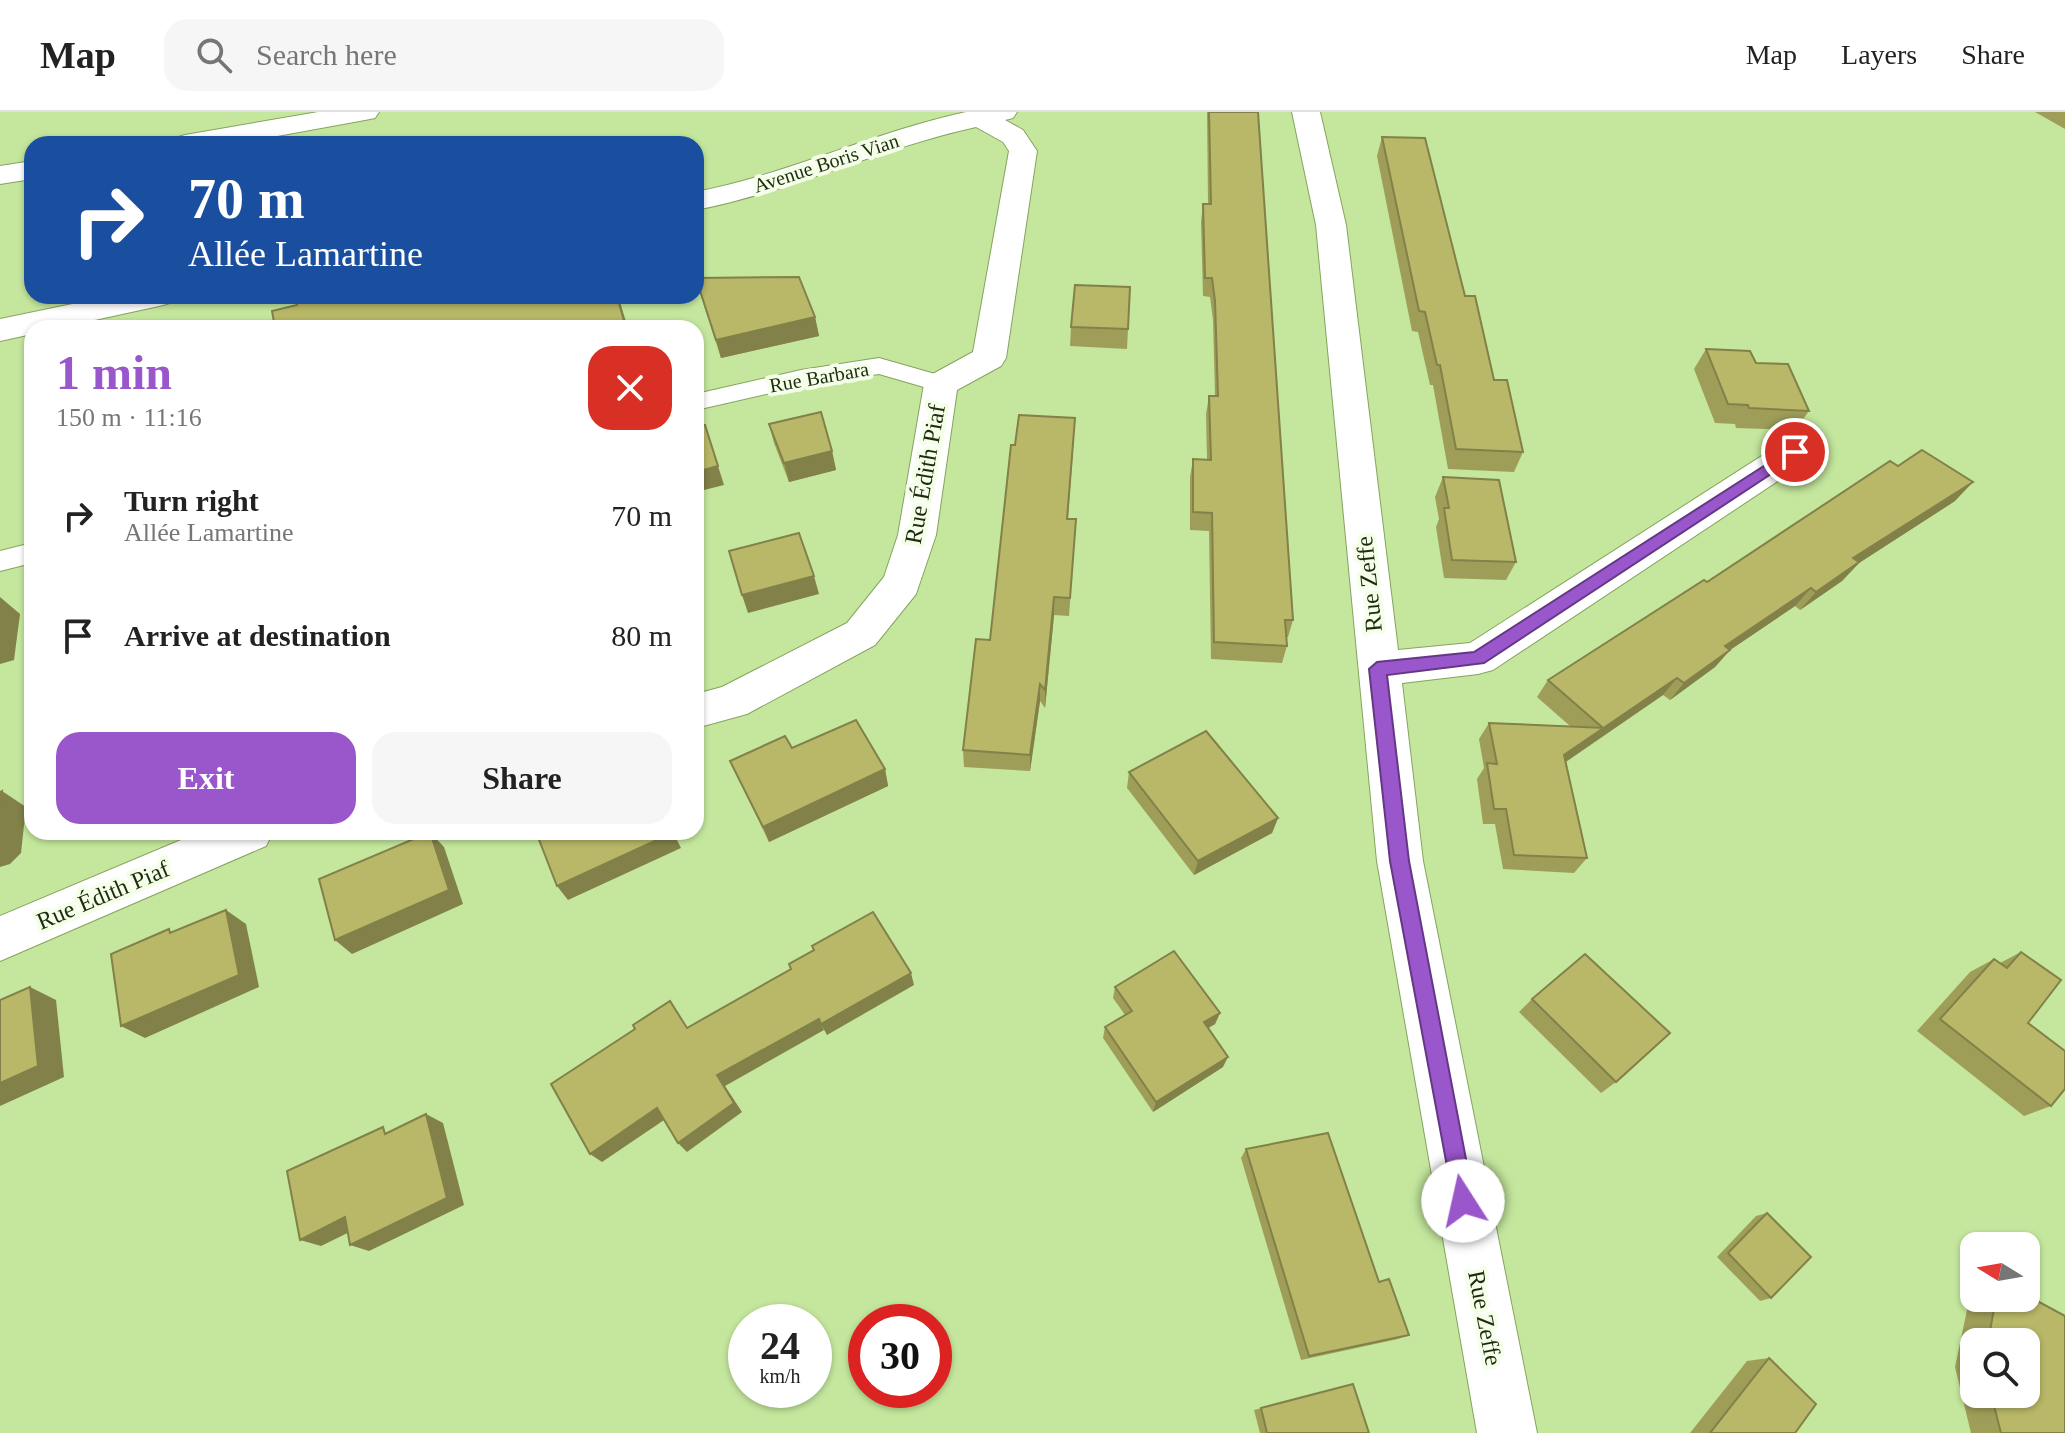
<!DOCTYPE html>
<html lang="en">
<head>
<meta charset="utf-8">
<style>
  :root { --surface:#fff; --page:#f6f6f6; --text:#222; --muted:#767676; --line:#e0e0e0; --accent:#9a56cb }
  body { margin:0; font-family:Georgia,serif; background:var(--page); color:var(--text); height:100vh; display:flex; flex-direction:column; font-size:30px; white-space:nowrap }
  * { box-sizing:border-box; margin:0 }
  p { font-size:26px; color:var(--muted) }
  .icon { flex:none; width:44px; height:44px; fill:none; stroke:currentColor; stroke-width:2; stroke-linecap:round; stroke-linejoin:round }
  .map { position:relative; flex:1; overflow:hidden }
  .sheet { position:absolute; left:24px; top:208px; width:680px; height:520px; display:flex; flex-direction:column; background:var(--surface); border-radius:24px; box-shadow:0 2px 6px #0004 }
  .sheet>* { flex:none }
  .hud { position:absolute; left:24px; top:24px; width:680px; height:168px; border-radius:24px; box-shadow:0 2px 6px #0004; background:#1a4fa0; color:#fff; overflow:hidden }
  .needle { width:52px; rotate:281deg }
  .fabs { position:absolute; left:1960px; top:1120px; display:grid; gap:16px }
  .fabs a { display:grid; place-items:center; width:80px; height:80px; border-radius:16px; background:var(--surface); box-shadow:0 2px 6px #0004; font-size:40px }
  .speed { position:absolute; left:728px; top:1192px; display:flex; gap:16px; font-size:40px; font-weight:700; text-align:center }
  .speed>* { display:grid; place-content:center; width:104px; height:104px; border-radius:50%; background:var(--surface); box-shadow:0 2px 6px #0004; line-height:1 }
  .speed small { font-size:20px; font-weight:400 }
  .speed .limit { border:12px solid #d22; background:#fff; color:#111 }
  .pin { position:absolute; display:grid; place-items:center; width:68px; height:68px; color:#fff; margin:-34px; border:4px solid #fff; border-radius:50%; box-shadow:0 2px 8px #0007 }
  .me { position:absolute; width:88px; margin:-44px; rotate:350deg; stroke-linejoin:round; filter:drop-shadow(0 0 6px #0008) }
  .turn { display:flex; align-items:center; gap:28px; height:168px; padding:0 32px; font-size:36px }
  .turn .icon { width:104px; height:104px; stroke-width:2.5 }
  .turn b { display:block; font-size:56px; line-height:68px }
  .round { display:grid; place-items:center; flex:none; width:84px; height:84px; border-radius:24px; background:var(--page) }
  .summary { display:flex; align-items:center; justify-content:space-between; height:136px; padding:0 32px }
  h1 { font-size:48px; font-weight:700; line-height:60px; color:var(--accent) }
  .action { display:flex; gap:16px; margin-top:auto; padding:16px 32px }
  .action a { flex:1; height:92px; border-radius:24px; background:var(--accent); color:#fff; font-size:32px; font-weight:700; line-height:92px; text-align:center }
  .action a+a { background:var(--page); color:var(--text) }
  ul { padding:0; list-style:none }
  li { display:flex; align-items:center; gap:24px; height:120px; padding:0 32px }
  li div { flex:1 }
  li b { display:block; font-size:30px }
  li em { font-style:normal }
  header { display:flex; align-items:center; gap:48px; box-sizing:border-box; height:112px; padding:0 40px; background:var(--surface); border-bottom:2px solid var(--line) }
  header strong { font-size:38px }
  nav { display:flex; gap:44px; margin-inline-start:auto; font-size:28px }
  .search { width:560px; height:72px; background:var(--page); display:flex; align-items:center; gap:20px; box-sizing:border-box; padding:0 28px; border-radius:24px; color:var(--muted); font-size:30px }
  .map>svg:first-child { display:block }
</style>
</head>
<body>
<header>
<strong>Map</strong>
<div class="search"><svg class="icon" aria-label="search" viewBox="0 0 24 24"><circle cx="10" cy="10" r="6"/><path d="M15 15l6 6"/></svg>Search here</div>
<nav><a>Map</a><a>Layers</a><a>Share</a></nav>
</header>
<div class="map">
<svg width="2065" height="1321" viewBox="0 0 2065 1321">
  <rect width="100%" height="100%" fill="#c4e79d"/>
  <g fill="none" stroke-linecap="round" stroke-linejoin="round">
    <defs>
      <g id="service">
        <path d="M879,246L949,266L953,272L949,278L941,280L879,262L801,274L696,298V282L801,258Z"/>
        <path d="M32,431V451L0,459V439Z"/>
      </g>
      <g id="minor">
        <path d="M966,0H1017L1013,6L1005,8L1023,18L1037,39L1006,246L1001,254L957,278L936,423L916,482L875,533L747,602L696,616V582L722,575L847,511L884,465L898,423L924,272L929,264L973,240L1009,39L1003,30L976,15C881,36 792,79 696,98V80C788,62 874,20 966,0Z"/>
        <path d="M1292,0H1320L1346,113L1398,538L1470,531L1782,331L1795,327L1808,331L1813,340L1808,349L1493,558L1478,562L1402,571L1423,749L1537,1321H1477L1377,749L1316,113Z"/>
        <path d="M111,184H175L170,191L159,194L58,216H32V222L0,229V207Z"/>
        <path d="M200,720H273L266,734L0,849V804Z"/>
      </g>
      <g id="primary">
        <path d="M318,0H379L375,6L365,8L233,32H171L175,26L185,23Z"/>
        <path d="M32,49V67L0,72V54Z"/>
      </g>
    </defs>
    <use href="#service" stroke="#85a45e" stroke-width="2"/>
    <use href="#minor" stroke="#85a45e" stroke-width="2"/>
    <use href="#primary" stroke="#85a45e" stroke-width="2"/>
    <use href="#service" fill="#fff" fill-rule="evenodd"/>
    <use href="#minor" fill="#fff" fill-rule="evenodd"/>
    <use href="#primary" fill="#fff" fill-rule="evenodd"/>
  </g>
  <g fill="#9e9e59" fill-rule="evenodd">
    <path d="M1207,0H1258L1293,508L1288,525H1287V534L1282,551L1211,547L1209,419L1190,418V365L1193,347L1207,348L1206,302L1209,284H1215L1213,208L1210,185L1203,184L1201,110L1203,92H1208Z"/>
    <path d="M2035,0H2065V17Z"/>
    <path d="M1382,25L1465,184L1494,268L1523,340L1514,360L1448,357L1433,273H1430L1418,220L1412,219L1377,44Z"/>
    <path d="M696,169L815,205L819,224L721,246Z"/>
    <path d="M1071,215L1128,217L1127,237L1070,234Z"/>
    <path d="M1706,237L1756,251L1809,299L1795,318L1736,316L1735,312L1715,311L1694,257Z"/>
    <path d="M769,312L832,339L836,358L789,370L774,331Z"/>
    <path d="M1074,325L1068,407H1076L1069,504L1054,503L1045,596L1040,589L1030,659L964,655L963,638L990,528L1015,333Z"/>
    <path d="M1443,365L1516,450L1506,468L1444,466L1436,415L1439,407L1435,385Z"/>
    <path d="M1955,389L1859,451L1842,469L1800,498L1795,494L1730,538L1715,555L1670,588L1663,583L1566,650L1587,746L1574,761L1503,757L1495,712H1483L1477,667L1484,656L1479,627L1489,611L1570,614L1537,585L1548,568L1707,470Z"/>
    <path d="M792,636L885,657L888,674L769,730L730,649Z"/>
    <path d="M1129,660L1278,706L1272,721L1194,763L1127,676Z"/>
    <path d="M2021,840L2028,911L2051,994L2024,1004L1917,919L1970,860L1994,847L2000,851Z"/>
    <path d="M1115,875L1220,901L1215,912L1208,916L1223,955L1153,1000L1103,926L1105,915L1125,903L1113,886Z"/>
    <path d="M1532,887L1616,970L1601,981L1519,900Z"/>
    <path d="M1246,1037L1379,1170L1409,1223L1398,1227L1301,1248L1241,1046Z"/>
    <path d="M1767,1101L1771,1186L1760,1189L1717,1145L1756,1104Z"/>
    <path d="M1974,1173V1186H2026L2065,1321H1971L1955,1255L1972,1174ZM1974,1230H2026V1282H1974Z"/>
    <path d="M1769,1246L1795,1321H1690L1747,1249Z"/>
    <path d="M1353,1272L1369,1321H1260L1254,1298Z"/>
  </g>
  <g fill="#818149">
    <path d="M617,184H618L628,216H626Z"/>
    <path d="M815,205L819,224L721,246L716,228Z"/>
    <path d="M832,339L836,358L789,370L784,351Z"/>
    <path d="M718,354L724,373L696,380V360Z"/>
    <path d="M1973,370L1955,389L1859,451L1842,469L1800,498L1816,480L1853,446Z"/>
    <path d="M814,464L819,482L748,501L742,483Z"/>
    <path d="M1811,476L1795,494L1730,538L1715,555L1670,588L1684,571L1725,534Z"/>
    <path d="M0,485L20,502L14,548L0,552Z"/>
    <path d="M1054,485V503L1045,596V578Z"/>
    <path d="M1677,566L1663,583L1552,659L1564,643Z"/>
    <path d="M1040,572V589L1030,659V643Z"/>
    <path d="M885,657L888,674L769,730L763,715Z"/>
    <path d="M2,679L26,695L21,741L10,752L0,755V698Z"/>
    <path d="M1278,706L1272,721L1194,763L1198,749Z"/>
    <path d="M430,720L444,735L463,792L352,842L335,828Z"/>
    <path d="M672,720H673L681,736L568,788L557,774Z"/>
    <path d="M226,798L246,812L259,875L145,926L121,914Z"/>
    <path d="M911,861L914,873L827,923L821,912Z"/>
    <path d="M30,875L56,888L64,965L0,994V971Z"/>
    <path d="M1220,901L1215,912L1200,921L1204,910Z"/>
    <path d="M819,907L824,918L725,974L742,1000L687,1040L678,1031L717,963Z"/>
    <path d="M1228,945L1223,955L1153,1000L1156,990Z"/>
    <path d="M657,996L667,1006L602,1050L590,1042Z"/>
    <path d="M426,1002L443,1011L464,1093L369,1139L350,1133Z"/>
    <path d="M345,1105L364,1113L321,1134L300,1128Z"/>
  </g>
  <g fill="#b8b868" stroke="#818149" stroke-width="2">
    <path d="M1209,0H1258L1293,508H1285L1287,534L1214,530L1212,401L1193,400V347L1211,348L1209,284H1218L1215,189L1212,166H1205L1203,92H1211Z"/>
    <path d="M1382,25L1425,26L1465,184H1475L1494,268H1507L1523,340L1456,337L1440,253H1437L1425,200L1419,199Z"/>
    <path d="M799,165L815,205L716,228L696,166Z"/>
    <path d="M1075,173L1130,175L1128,217L1071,215Z"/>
    <path d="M317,184H617L626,216H275L272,199L297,193V189Z"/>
    <path d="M1706,237L1750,239L1756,251L1788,252L1809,299L1749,296L1748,293L1728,292Z"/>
    <path d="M821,300L832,339L784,351L769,312Z"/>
    <path d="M1019,303L1075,306L1067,407H1076L1070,486L1054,485L1045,578L1040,572L1030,643L963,638L976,527L990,528L1011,333H1015Z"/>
    <path d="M705,313L718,354L696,360V315Z"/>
    <path d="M1922,338L1973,370L1853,446L1859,450L1816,480L1811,476L1725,534L1730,538L1684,571L1677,566L1564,643L1587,746L1514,743L1506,697H1494L1487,651L1497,652L1489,611L1603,616L1548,568L1704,468L1707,470L1890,349L1898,354Z"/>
    <path d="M1443,365L1499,368L1516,450L1452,448L1444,396H1449Z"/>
    <path d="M799,421L814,464L742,483L729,439Z"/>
    <path d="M856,608L885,657L763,715L730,649L785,624L792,636Z"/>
    <path d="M1206,619L1278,706L1198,749L1129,660Z"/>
    <path d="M2,679L0,698V680Z"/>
    <path d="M430,720L449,778L335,828L319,767Z"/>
    <path d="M536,720H672V721L557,774Z"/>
    <path d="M226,798L239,863L121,914L111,842L169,817L170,821Z"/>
    <path d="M873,800L911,861L821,912L819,907L717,963L734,991L678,1031L657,996L590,1042L551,972L635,917L633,913L670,889L687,916L791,857L789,852L814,838L812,834Z"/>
    <path d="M1174,839L1220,901L1204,910L1228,945L1156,990L1105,915L1132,899L1115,875Z"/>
    <path d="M2021,840L2061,868L2028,911L2065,939V977L2051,994L1940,907L1994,847L2007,856Z"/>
    <path d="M1585,842L1670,921L1616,970L1532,887Z"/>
    <path d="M30,875L38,954L0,971V888Z"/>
    <path d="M426,1002L447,1086L350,1133L345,1105L300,1128L287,1059L383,1015L385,1022Z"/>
    <path d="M1328,1021L1379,1170L1389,1167L1409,1223L1309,1244L1246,1037Z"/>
    <path d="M1767,1101L1811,1145L1771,1186L1728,1141Z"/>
    <path d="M2026,1183L2065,1204V1321H2001L1991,1282H2026V1230H1988L1996,1186H2026Z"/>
    <path d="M1769,1246L1816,1292L1795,1321H1710Z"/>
    <path d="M1353,1272L1369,1321H1267L1261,1296Z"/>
  </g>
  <path fill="#9a56cb" stroke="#643884" stroke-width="2" d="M1795,334L1802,340L1800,343L1484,551L1387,563L1409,749L1474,1089L1471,1097L1463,1100L1455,1097L1390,749L1369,557L1377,550L1474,540Z"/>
  <g text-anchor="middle" stroke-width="8" stroke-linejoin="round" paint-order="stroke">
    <g font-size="20" fill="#1e2b0e" stroke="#f4fee9">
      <text transform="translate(826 51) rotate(-18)" y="7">Avenue Boris Vian</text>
      <text transform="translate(819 265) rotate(-10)" y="7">Rue Barbara</text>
    </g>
    <g font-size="24" fill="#1e2b0e" stroke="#f4fee9">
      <text transform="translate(925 362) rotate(-80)" y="8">Rue Édith Piaf</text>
      <text transform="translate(1369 472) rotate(-96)" y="8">Rue Zeffe</text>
      <text transform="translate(103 783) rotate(-23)" y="8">Rue Édith Piaf</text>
      <text transform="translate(1485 1206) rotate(79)" y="8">Rue Zeffe</text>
    </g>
  </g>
</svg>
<div class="fabs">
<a><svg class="needle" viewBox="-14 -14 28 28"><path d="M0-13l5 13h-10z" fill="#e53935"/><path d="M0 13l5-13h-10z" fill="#767676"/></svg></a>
<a><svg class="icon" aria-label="search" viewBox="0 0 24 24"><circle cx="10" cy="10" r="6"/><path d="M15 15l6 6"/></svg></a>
</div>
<div class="speed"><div>24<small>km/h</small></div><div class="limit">30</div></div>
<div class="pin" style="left:1795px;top:340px;background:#d93025"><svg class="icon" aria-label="arrive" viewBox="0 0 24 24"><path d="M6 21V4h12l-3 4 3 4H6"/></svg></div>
<svg class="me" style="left:1463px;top:1089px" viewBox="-20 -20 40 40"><circle r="19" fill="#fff"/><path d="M0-13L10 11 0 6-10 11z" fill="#9a56cb"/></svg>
<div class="hud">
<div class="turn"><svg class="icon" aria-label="right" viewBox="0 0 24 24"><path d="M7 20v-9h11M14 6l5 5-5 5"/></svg><div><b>70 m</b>Allée Lamartine</div></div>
</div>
<section class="sheet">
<div class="summary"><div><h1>1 min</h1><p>150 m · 11:16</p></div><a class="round" style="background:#d93025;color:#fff"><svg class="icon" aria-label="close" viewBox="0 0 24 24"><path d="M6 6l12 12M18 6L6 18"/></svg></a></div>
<ul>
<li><svg class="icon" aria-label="right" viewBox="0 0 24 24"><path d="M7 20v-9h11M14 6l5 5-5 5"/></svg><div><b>Turn right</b><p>Allée Lamartine</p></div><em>70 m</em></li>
<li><svg class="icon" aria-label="arrive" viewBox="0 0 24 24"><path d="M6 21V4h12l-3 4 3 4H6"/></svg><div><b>Arrive at destination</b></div><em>80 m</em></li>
</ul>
<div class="action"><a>Exit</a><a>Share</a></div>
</section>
</div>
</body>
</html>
